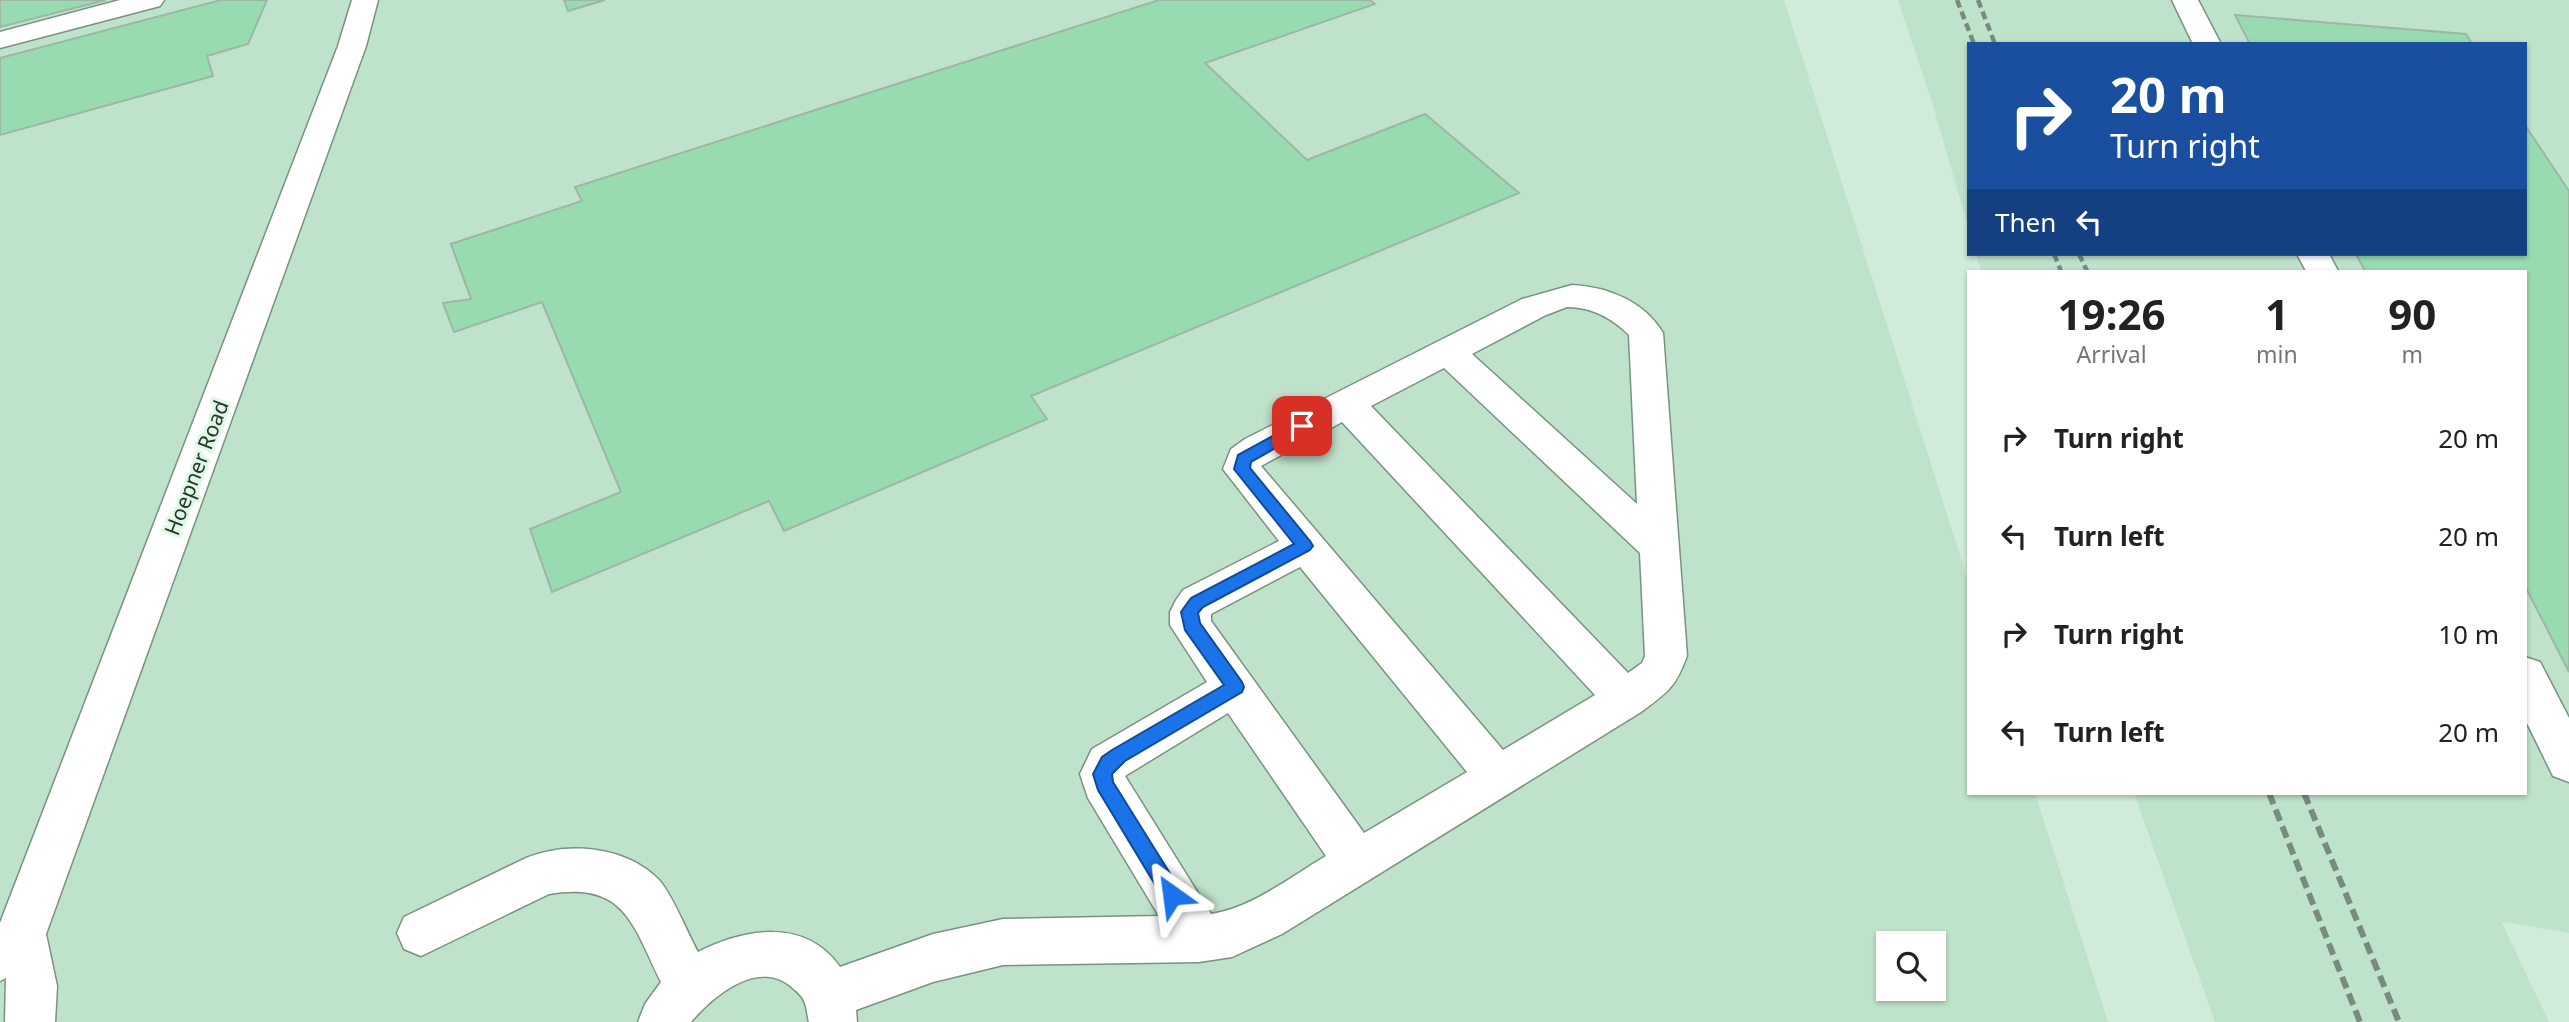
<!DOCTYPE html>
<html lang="en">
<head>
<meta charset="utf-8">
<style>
  :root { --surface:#fff; --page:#f2f2f2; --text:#222; --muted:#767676 }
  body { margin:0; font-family:"Noto Sans",sans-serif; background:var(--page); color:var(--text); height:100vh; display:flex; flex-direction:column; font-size:26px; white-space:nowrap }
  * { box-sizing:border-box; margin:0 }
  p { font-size:23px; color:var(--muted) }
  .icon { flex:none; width:38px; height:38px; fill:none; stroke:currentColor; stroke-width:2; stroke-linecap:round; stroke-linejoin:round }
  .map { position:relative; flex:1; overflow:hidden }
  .panel { position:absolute; left:1967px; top:270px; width:560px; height:525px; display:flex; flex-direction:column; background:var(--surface); border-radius:0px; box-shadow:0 2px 5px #0004 }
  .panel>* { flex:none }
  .hud { position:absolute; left:1967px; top:42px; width:560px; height:214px; border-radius:0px; box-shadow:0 2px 5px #0004; background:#1a4fa0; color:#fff; overflow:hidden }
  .controls { position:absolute; left:1876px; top:931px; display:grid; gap:14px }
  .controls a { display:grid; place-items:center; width:70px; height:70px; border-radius:0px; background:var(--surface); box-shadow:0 2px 5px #0004; font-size:35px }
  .pin { position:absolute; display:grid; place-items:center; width:60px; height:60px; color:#fff; margin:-30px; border-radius:14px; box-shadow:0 4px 10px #0006 }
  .me { position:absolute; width:77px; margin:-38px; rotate:329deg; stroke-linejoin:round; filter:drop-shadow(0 0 5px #0008) }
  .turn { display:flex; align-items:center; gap:24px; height:147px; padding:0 28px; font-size:32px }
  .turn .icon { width:91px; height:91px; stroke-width:2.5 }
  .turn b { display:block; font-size:49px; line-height:60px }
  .then { display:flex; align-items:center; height:66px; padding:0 28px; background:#0003; gap:14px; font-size:26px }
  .eta { display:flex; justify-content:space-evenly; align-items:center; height:119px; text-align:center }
  .eta b { font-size:42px; font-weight:700; line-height:49px }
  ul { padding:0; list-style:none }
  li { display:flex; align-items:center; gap:21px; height:98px; padding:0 28px }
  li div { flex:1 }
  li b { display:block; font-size:26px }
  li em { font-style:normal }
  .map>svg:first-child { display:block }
</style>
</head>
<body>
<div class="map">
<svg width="2569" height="1022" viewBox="0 0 2569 1022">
  <rect width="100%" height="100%" fill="#d0ebd8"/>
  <g fill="#bfe2ca" fill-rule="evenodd">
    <path d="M0,0H1784L1969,584V793H2035L2108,1022H0ZM1888,943H1934V989H1888Z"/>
    <path d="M1898,0H2569V933L2501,921L2549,1022H2215L2134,793H2525V271H1981L1976,254H2525V44H1969V229L1931,99Z"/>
  </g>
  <g fill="#99dbb1" stroke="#9cb7a5" stroke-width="2">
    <path d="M0,0H106L0,27Z"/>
    <path d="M221,0H267L248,44L207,56L213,76L0,135V58Z"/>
    <path d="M564,0H605L568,11Z"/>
    <path d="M1159,0H1370L1375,4L1205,63L1307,160L1425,114L1519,193L1031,396L1047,419L784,531L769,501L552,592L530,529L621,492L542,302L454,332L443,303L471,299L451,244L582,201L575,187Z"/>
    <path d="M2235,15L2466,34L2472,44H2250Z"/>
    <path d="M2525,125L2569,191V672L2525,586V271H2365L2356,254H2525Z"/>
  </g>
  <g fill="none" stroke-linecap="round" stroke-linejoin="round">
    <defs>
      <g id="minor">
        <path d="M120,0H164L160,6L0,48V32Z"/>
        <path d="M352,0H378L366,46L46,934L57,986L55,1022H5L6,978L0,981V923L338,46Z"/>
        <path d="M2172,0H2198L2221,44H2193Z"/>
        <path d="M2297,254H2329L2338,271H2306Z"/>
        <path d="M1572,285C1608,287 1644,301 1663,333L1687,656C1675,688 1668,692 1641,712L1282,934L1232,957L1199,962L1003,965L933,982L856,1010L857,1022H809C807,1015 807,1007 804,1001C801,994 795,990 789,985C756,960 712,997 691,1022H638L645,1004L661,982C633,925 625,881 549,894L421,956L404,949L397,933L404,917L526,858C568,841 626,846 659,880C672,894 688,934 698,952C744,929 805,917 840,967L933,934L1003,919L1159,916L1088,798L1080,774L1092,749L1207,682L1170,625V612L1176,600L1183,590L1279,541L1223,469L1231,449L1245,439L1522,299ZM1567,307C1592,307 1612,318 1629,335L1637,504L1472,354L1546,315ZM1444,368L1640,553L1645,656L1642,663L1628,673L1371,406ZM1342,422L1595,695L1503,750L1261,466ZM1300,567L1467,772L1364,833L1211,621V614ZM1228,713L1326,856C1290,877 1252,908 1211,914L1125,776Z"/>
        <path d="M2525,657L2540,662L2569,718V782L2553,776L2525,719Z"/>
      </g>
    </defs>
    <use href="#minor" stroke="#799281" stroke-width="3"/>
    <use href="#minor" fill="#fff" fill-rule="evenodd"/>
    <g stroke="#788b7e" stroke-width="4.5" stroke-dasharray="8 4.5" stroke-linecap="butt">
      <path d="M1957,0L1974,44"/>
      <path d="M1978,0L1995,44"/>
      <path d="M2054,254L2061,271"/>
      <path d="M2079,254L2087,271"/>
    </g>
    <g stroke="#788b7e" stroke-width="6" stroke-dasharray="12 6" stroke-linecap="butt">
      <path d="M2269,793L2360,1022"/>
      <path d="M2304,793L2399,1022"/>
    </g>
  </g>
  <path fill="#1a73e8" stroke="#114b97" stroke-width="2" d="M1302,420L1307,422L1310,426L1307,430L1251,462L1250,468L1310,541L1313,546L1310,550L1203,607L1198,613L1200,623L1242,682L1244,687L1242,692L1125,761L1112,774L1113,782L1179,888L1181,895L1179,901L1172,904L1165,901L1098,790L1093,774L1102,757L1112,750L1224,685L1185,630L1181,612L1191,598L1294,544L1234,469L1238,455Z"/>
  <g text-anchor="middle" stroke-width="6" stroke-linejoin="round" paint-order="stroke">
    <g font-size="21" fill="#2b362f" stroke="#ddf9e5">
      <text transform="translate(197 468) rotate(-69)" y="7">Hoepner Road</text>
    </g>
  </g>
</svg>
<div class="controls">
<a><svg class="icon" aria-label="search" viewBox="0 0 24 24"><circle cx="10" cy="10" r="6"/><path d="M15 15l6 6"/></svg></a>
</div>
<div class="pin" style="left:1302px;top:426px;background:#d93025"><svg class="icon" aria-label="arrive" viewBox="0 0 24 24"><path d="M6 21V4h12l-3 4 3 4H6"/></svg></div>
<svg class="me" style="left:1172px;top:895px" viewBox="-20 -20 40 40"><path d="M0-17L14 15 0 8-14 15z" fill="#1a73e8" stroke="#fff" stroke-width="4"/></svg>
<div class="hud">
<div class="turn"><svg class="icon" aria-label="right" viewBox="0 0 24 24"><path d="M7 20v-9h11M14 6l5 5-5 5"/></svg><div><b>20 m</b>Turn right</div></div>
<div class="then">Then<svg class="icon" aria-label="left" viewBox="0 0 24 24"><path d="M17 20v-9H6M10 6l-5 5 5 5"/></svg></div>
</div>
<section class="panel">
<div class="eta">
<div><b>19:26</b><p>Arrival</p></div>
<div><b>1</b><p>min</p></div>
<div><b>90</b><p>m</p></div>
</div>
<ul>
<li><svg class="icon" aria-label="right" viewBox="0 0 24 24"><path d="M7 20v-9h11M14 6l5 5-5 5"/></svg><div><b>Turn right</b></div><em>20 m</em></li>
<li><svg class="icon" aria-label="left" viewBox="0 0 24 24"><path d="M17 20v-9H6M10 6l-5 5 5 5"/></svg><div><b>Turn left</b></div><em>20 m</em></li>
<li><svg class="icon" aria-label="right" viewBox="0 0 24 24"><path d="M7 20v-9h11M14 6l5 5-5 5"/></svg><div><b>Turn right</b></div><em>10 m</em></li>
<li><svg class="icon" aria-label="left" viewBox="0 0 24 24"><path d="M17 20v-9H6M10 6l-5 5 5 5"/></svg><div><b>Turn left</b></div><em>20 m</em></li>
</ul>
</section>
</div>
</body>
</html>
